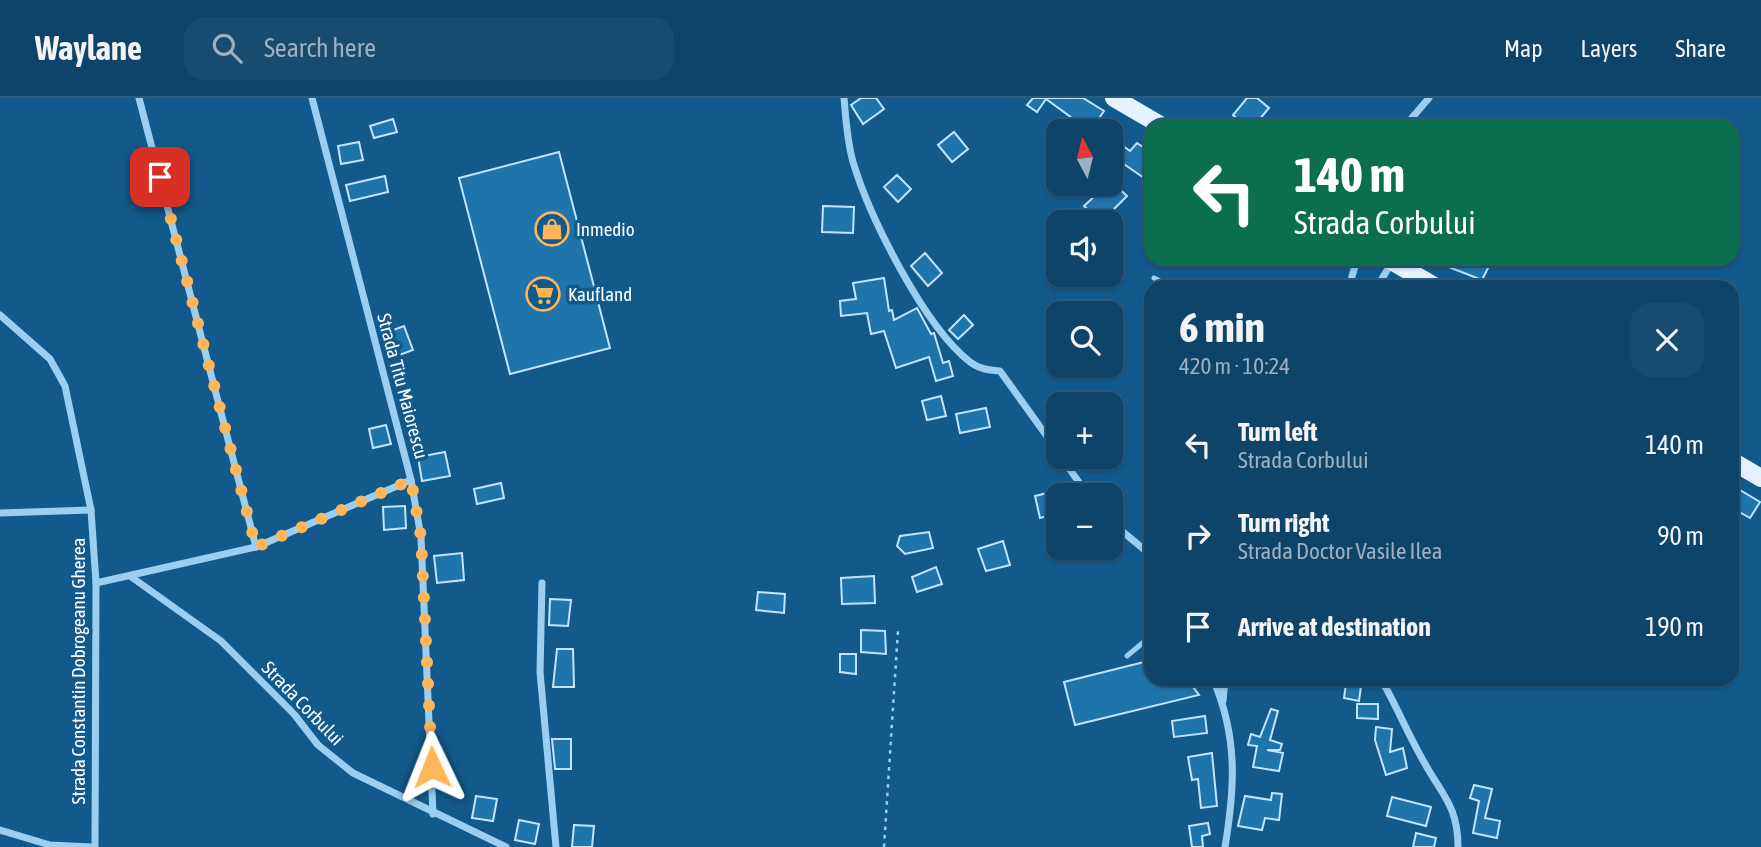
<!DOCTYPE html>
<html lang="en">
<head>
<meta charset="utf-8">
<style>
  :root { --surface:#0e4469; --page:#174b6f; --text:#f1f3f6; --muted:#9bb0c0; --line:#2e5c7d }
  body { margin:0; font-family:"Asap Condensed",sans-serif; background:var(--page); color:var(--text); height:100vh; display:flex; flex-direction:column; font-size:26px; white-space:nowrap }
  * { box-sizing:border-box; margin:0 }
  p { font-size:23px; color:var(--muted) }
  .icon { flex:none; width:38px; height:38px; fill:none; stroke:currentColor; stroke-width:2; stroke-linecap:round; stroke-linejoin:round }
  .map { position:relative; flex:1; overflow:hidden }
  .details { position:absolute; left:1144px; top:182px; width:595px; height:406px; display:flex; flex-direction:column; background:var(--surface); border-radius:21px; box-shadow:0 2px 5px #0004,0 0 0 2px var(--line) }
  .details>* { flex:none }
  .guide { position:absolute; left:1144px; top:21px; width:595px; height:147px; border-radius:21px; box-shadow:0 2px 5px #0004,0 0 0 2px var(--line); background:#0b6e4f; color:#fff; overflow:hidden }
  .needle { width:46px; rotate:353deg }
  .controls { position:absolute; left:1046px; top:21px; display:grid; gap:14px }
  .controls a { display:grid; place-items:center; width:77px; height:77px; border-radius:14px; background:var(--surface); box-shadow:0 2px 5px #0004,0 0 0 2px var(--line); font-size:35px }
  .pin { position:absolute; display:grid; place-items:center; width:60px; height:60px; color:#fff; margin:-30px; border-radius:14px; box-shadow:0 4px 10px #0006 }
  .me { position:absolute; width:77px; margin:-38px; rotate:358deg; stroke-linejoin:round; filter:drop-shadow(0 0 5px #0008) }
  .turn { display:flex; align-items:center; gap:24px; height:147px; padding:0 35px; font-size:32px }
  .turn .icon { width:91px; height:91px; stroke-width:2.5 }
  .turn b { display:block; font-size:49px; line-height:60px }
  .round { display:grid; place-items:center; flex:none; width:74px; height:74px; border-radius:21px; background:var(--page) }
  .summary { display:flex; align-items:center; justify-content:space-between; height:119px; padding:0 35px }
  h1 { font-size:42px; font-weight:700; line-height:52px }
  ul { padding:0; list-style:none }
  li { display:flex; align-items:center; gap:21px; height:91px; padding:0 35px }
  li div { flex:1 }
  li b { display:block; font-size:26px }
  li em { font-style:normal }
  header { display:flex; align-items:center; gap:42px; box-sizing:border-box; height:98px; padding:0 35px; background:var(--surface); border-bottom:2px solid var(--line) }
  header strong { font-size:33px }
  nav { display:flex; gap:38px; margin-inline-start:auto; font-size:24px }
  .search { width:490px; height:63px; background:var(--page); display:flex; align-items:center; gap:18px; box-sizing:border-box; padding:0 24px; border-radius:21px; color:var(--muted); font-size:26px }
  .map>svg:first-child { display:block }
</style>
</head>
<body>
<header>
<strong>Waylane</strong>
<div class="search"><svg class="icon" aria-label="search" viewBox="0 0 24 24"><circle cx="10" cy="10" r="6"/><path d="M15 15l6 6"/></svg>Search here</div>
<nav><a>Map</a><a>Layers</a><a>Share</a></nav>
</header>
<div class="map">
<svg width="1761" height="749" viewBox="0 0 1761 749">
  <rect width="100%" height="100%" fill="#125a8c"/>
  <g fill="#1f74ac" stroke="#c1e5fc" stroke-width="2">
    <path d="M861,0H876L884,11L863,26L851,7Z"/>
    <path d="M1033,0H1083L1104,13L1090,33L1046,1L1037,14L1027,7Z"/>
    <path d="M1247,0H1257L1269,10L1259,22L1265,28H1246L1233,17Z"/>
    <path d="M393,21L397,34L374,40L370,28Z"/>
    <path d="M954,34L968,51L952,64L938,47Z"/>
    <path d="M1111,39L1130,53L1137,45L1152,55V71L1144,80L1111,57Z"/>
    <path d="M359,44L363,62L341,66L338,48Z"/>
    <path d="M559,54L610,250L510,276L459,80Z"/>
    <path d="M897,77L911,91L898,104L884,89Z"/>
    <path d="M385,78L388,94L350,103L346,87Z"/>
    <path d="M1111,83L1127,98L1101,124L1084,108Z"/>
    <path d="M823,108L854,109L853,135L822,134Z"/>
    <path d="M925,155L942,175L928,188L911,168Z"/>
    <path d="M1454,161H1480L1490,166L1482,182L1451,170Z"/>
    <path d="M884,180L889,213L892,212L894,222L917,210L931,236L934,235L943,265L949,263L953,278L936,283L929,259L896,270L884,233L871,236L867,215L841,218L840,203L856,201L853,185Z"/>
    <path d="M964,217L973,227L958,241L949,232Z"/>
    <path d="M404,228L413,252L394,259L385,235Z"/>
    <path d="M941,298L946,318L927,322L922,303Z"/>
    <path d="M986,310L990,329L960,335L956,316Z"/>
    <path d="M386,327L391,346L373,350L369,331Z"/>
    <path d="M445,354L450,378L422,383L418,359Z"/>
    <path d="M501,385L504,400L477,406L474,391Z"/>
    <path d="M1059,392V415L1040,420L1035,398Z"/>
    <path d="M1740,392L1760,404L1750,420L1732,410V404Z"/>
    <path d="M405,408L406,430L384,432L383,409Z"/>
    <path d="M929,434L933,450L905,456L897,448L900,438Z"/>
    <path d="M1003,443L1010,467L986,473L978,451Z"/>
    <path d="M462,455L464,482L437,485L434,458Z"/>
    <path d="M936,469L942,486L917,494L912,479Z"/>
    <path d="M874,478L875,505L842,506L841,480Z"/>
    <path d="M758,494L785,496L784,515L756,512Z"/>
    <path d="M550,501L571,502L568,528L549,527Z"/>
    <path d="M861,532L885,533L886,556L861,554Z"/>
    <path d="M557,551H573L574,589H553Z"/>
    <path d="M840,556H856V576L840,574Z"/>
    <path d="M1152,562V581H1187L1199,597L1075,627L1064,584Z"/>
    <path d="M1346,585L1361,588L1359,603L1344,600Z"/>
    <path d="M1357,606H1378V621L1357,620Z"/>
    <path d="M1271,611L1278,613L1270,642L1282,646L1280,652H1267L1283,655L1279,673L1253,669L1257,648L1248,647L1251,636L1260,639Z"/>
    <path d="M1205,618L1207,635L1174,639L1172,623Z"/>
    <path d="M1376,629L1392,631L1390,654L1403,650L1407,670L1386,677L1375,642Z"/>
    <path d="M552,641H571V671H555Z"/>
    <path d="M1212,655L1217,708L1201,710L1198,681L1192,682L1188,659Z"/>
    <path d="M1474,687L1492,691L1485,720L1500,723L1497,740L1473,735L1479,703L1470,700Z"/>
    <path d="M1272,695L1282,696L1279,722L1265,720L1262,732L1238,728L1245,698L1271,702Z"/>
    <path d="M476,698L497,701L493,723L472,720Z"/>
    <path d="M1392,699L1431,709L1426,728L1387,718Z"/>
    <path d="M519,722L539,726L535,746L515,742Z"/>
    <path d="M1208,725L1210,736L1202,738L1203,749H1192L1189,728Z"/>
    <path d="M574,727L594,728L592,749H572Z"/>
    <path d="M1416,735L1436,740L1434,749H1413Z"/>
  </g>
  <g fill="none" stroke-linecap="round" stroke-linejoin="round">
    <path stroke="#9acff1" stroke-width="2.5" stroke-dasharray="3.5 5" stroke-linecap="butt" d="M884,749L898,532"/>
    <g stroke="#9acff1" stroke-width="5">
      <path d="M1154,180L1172,189"/>
      <path d="M1127,558L1152,537"/>
    </g>
    <g stroke="#9acff1" stroke-width="7">
      <path d="M139,0L256,449"/>
      <path d="M312,0L411,382L421,439L433,716"/>
      <path d="M844,0C846,22 847,43 853,64C870,120 924,228 970,264C979,271 988,272 1000,273L1059,355"/>
      <path d="M1405,28L1429,0"/>
      <path d="M1349,189L1357,161"/>
      <path d="M1377,189L1392,164"/>
      <path d="M0,217L50,261L65,288L91,412L96,485L95,749"/>
      <path d="M1061,359L1088,397"/>
      <path d="M0,415L91,412"/>
      <path d="M1111,424L1152,458"/>
      <path d="M130,478L221,543L294,616L318,647L353,675L506,749"/>
      <path d="M96,485L256,449L411,382"/>
      <path d="M542,485L540,574L556,749"/>
      <path d="M1213,581C1238,639 1235,689 1225,749"/>
      <path d="M1378,581L1386,590C1399,614 1410,640 1424,664C1442,697 1458,708 1458,749"/>
      <path d="M1223,603L1225,581"/>
      <path d="M0,732L50,747L92,749"/>
    </g>
    <g stroke="#e4f3ff" stroke-width="18">
      <path d="M1114,0L1162,28"/>
      <path d="M1388,161L1436,189"/>
      <path d="M1732,363L1761,380"/>
    </g>
  </g>
  <g fill="none" stroke-linecap="round" stroke-linejoin="round">
    <path stroke="#ffb65a" stroke-width="12" stroke-dasharray="0 21.6" d="M160,79L256,449L411,382L421,439L432,669"/>
  </g>
  <defs>
    <symbol id="shop-ring" viewBox="-11 -11 22 22"><circle r="9.5" fill="#125a8c" stroke="#ffb65a" stroke-width="1.5"/><path d="M-5-2.5h2.3a2.7 3.5 0 0 1 5.4 0H5L5.5 6h-11ZM-1.5-2.5h3a1.5 2.3 0 0 0-3 0Z" fill="#ffb65a"/></symbol>
    <symbol id="supermarket-ring" viewBox="-11 -11 22 22"><circle r="9.5" fill="#125a8c" stroke="#ffb65a" stroke-width="1.5"/><path d="M-6-5.5h2.5l.6 2H6L4.5 2H-2.5L-4.4-4H-6ZM-1.5 3.2a1.3 1.3 0 1 0 .1 0ZM3 3.2a1.3 1.3 0 1 0 .1 0Z" fill="#ffb65a"/></symbol>
  </defs>
  <g fill-rule="evenodd">
    <use href="#shop-ring" x="533" y="112" width="38" height="38"/>
    <use href="#supermarket-ring" x="524" y="177" width="38" height="38"/>
  </g>
  <g text-anchor="middle" stroke-width="7" stroke-linejoin="round" paint-order="stroke">
    <g font-size="19" fill="#fff" stroke="#125a8c" text-anchor="start">
      <text x="576" y="138">Inmedio</text>
      <text x="568" y="203">Kaufland</text>
    </g>
    <g font-size="19" fill="#fff" stroke="#125a8c">
      <text transform="translate(403 288) rotate(75)" y="7">Strada Titu Maiorescu</text>
      <text transform="translate(78 573) rotate(-90)" y="7">Strada Constantin Dobrogeanu Gherea</text>
      <text transform="translate(303 605) rotate(46)" y="7">Strada Corbului</text>
    </g>
  </g>
</svg>
<div class="controls">
<a><svg class="needle" viewBox="-14 -14 28 28"><path d="M0-13l5 13h-10z" fill="#e53935"/><path d="M0 13l5-13h-10z" fill="#9bb0c0"/></svg></a>
<a><svg class="icon" aria-label="sound" viewBox="0 0 24 24"><path d="M4 9h4l5-4v14l-5-4H4zM17 9q2 3 0 6"/></svg></a>
<a><svg class="icon" aria-label="search" viewBox="0 0 24 24"><circle cx="10" cy="10" r="6"/><path d="M15 15l6 6"/></svg></a>
<a>+</a>
<a>−</a>
</div>
<div class="pin" style="left:160px;top:79px;background:#d93025"><svg class="icon" aria-label="arrive" viewBox="0 0 24 24"><path d="M6 21V4h12l-3 4 3 4H6"/></svg></div>
<svg class="me" style="left:432px;top:669px" viewBox="-20 -20 40 40"><path d="M0-17L14 15 0 8-14 15z" fill="#ffb65a" stroke="#fff" stroke-width="4"/></svg>
<div class="guide">
<div class="turn"><svg class="icon" aria-label="left" viewBox="0 0 24 24"><path d="M17 20v-9H6M10 6l-5 5 5 5"/></svg><div><b>140 m</b>Strada Corbului</div></div>
</div>
<section class="details">
<div class="summary"><div><h1>6 min</h1><p>420 m · 10:24</p></div><a class="round"><svg class="icon" aria-label="close" viewBox="0 0 24 24"><path d="M6 6l12 12M18 6L6 18"/></svg></a></div>
<ul>
<li><svg class="icon" aria-label="left" viewBox="0 0 24 24"><path d="M17 20v-9H6M10 6l-5 5 5 5"/></svg><div><b>Turn left</b><p>Strada Corbului</p></div><em>140 m</em></li>
<li><svg class="icon" aria-label="right" viewBox="0 0 24 24"><path d="M7 20v-9h11M14 6l5 5-5 5"/></svg><div><b>Turn right</b><p>Strada Doctor Vasile Ilea</p></div><em>90 m</em></li>
<li><svg class="icon" aria-label="arrive" viewBox="0 0 24 24"><path d="M6 21V4h12l-3 4 3 4H6"/></svg><div><b>Arrive at destination</b></div><em>190 m</em></li>
</ul>
</section>
</div>
</body>
</html>
